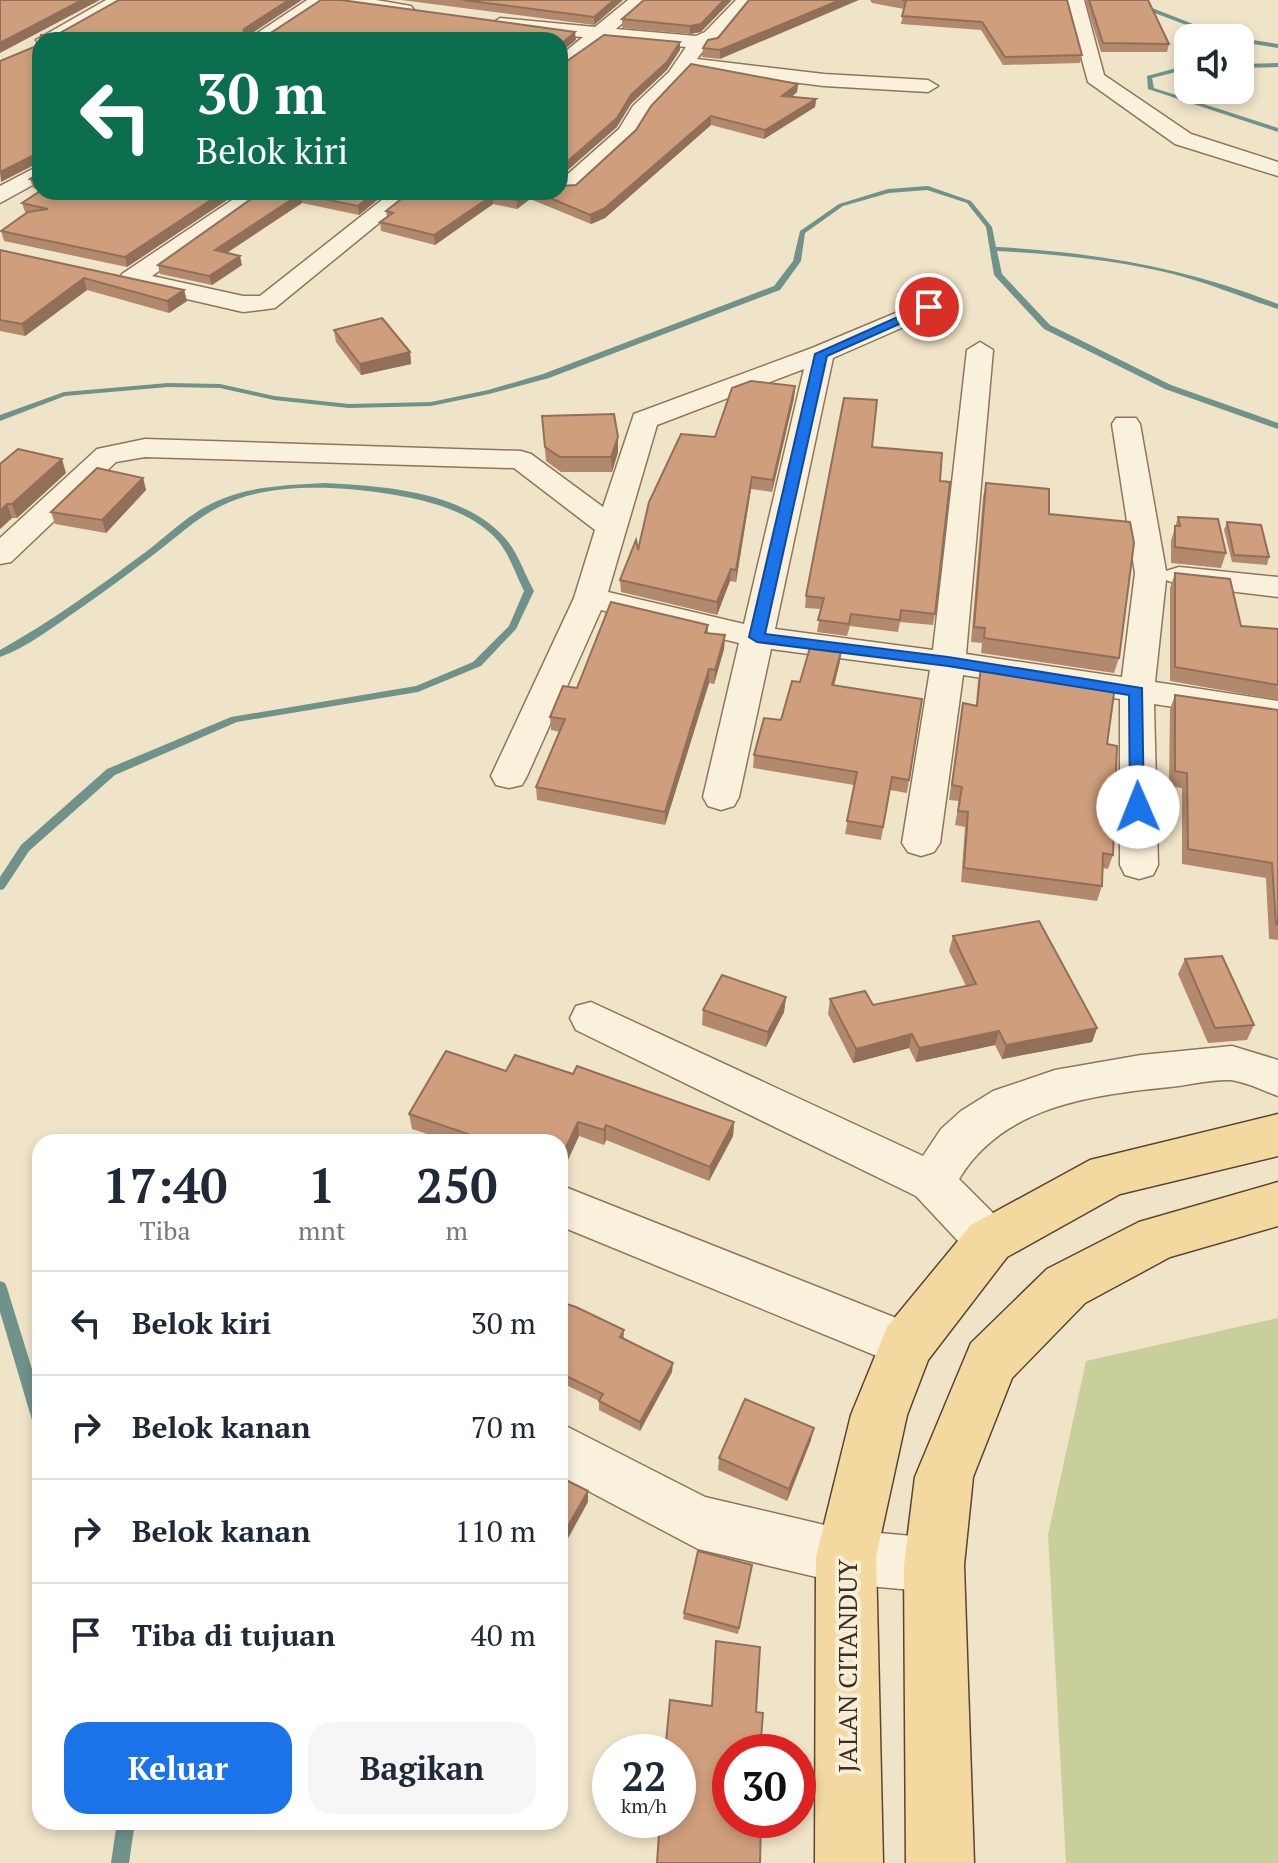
<!DOCTYPE html>
<html lang="id">
<head>
<meta charset="utf-8">
<style>
  :root { --surface:#fff; --page:#f6f6f7; --text:#1f2937; --muted:#747a83; --line:#e0e1e3; --accent:#1a73e8 }
  body { margin:0; font-family:"PT Serif",serif; background:var(--page); color:var(--text); height:100vh; display:flex; flex-direction:column; font-size:30px; white-space:nowrap }
  * { box-sizing:border-box; margin:0 }
  p { font-size:26px; color:var(--muted) }
  .icon { flex:none; width:44px; height:44px; fill:none; stroke:currentColor; stroke-width:2; stroke-linecap:round; stroke-linejoin:round }
  .map { position:relative; flex:1; overflow:hidden }
  .side { position:absolute; left:32px; top:1134px; width:536px; height:696px; display:flex; flex-direction:column; background:var(--surface); border-radius:24px; box-shadow:0 4px 12px #0003 }
  .side>* { flex:none }
  .banner { position:absolute; left:32px; top:32px; width:536px; height:168px; border-radius:24px; box-shadow:0 4px 12px #0003; background:#0b6e4f; color:#fff; overflow:hidden }
  .fabs { position:absolute; left:1174px; top:24px; display:grid; gap:16px }
  .fabs a { display:grid; place-items:center; width:80px; height:80px; border-radius:16px; background:var(--surface); box-shadow:0 4px 12px #0003; font-size:40px }
  .speed { position:absolute; left:592px; top:1734px; display:flex; gap:16px; font-size:40px; font-weight:700; text-align:center }
  .speed>* { display:grid; place-content:center; width:104px; height:104px; border-radius:50%; background:var(--surface); box-shadow:0 4px 12px #0003; line-height:1 }
  .speed small { font-size:20px; font-weight:400 }
  .speed .limit { border:12px solid #d22; background:#fff; color:#111 }
  .pin { position:absolute; display:grid; place-items:center; width:68px; height:68px; color:#fff; margin:-34px; border:4px solid #fff; border-radius:50%; box-shadow:0 2px 8px #0007 }
  .me { position:absolute; width:88px; margin:-44px; rotate:359deg; stroke-linejoin:round; filter:drop-shadow(0 0 6px #0008) }
  .turn { display:flex; align-items:center; gap:28px; height:168px; padding:0 32px; font-size:36px }
  .turn .icon { width:104px; height:104px; stroke-width:2.5 }
  .turn b { display:block; font-size:56px; line-height:68px }
  .eta { display:flex; justify-content:space-evenly; align-items:center; height:136px; text-align:center }
  .eta b { font-size:48px; font-weight:700; line-height:56px }
  .primary-button { display:flex; gap:16px; margin-top:auto; padding:16px 32px }
  .primary-button a { flex:1; height:92px; border-radius:24px; background:var(--accent); color:#fff; font-size:32px; font-weight:700; line-height:92px; text-align:center }
  .primary-button a+a { background:var(--page); color:var(--text) }
  ul { padding:0; list-style:none }
  li { display:flex; align-items:center; gap:24px; height:104px; padding:0 32px; border-top:2px solid var(--line) }
  li div { flex:1 }
  li b { display:block; font-size:30px }
  li em { font-style:normal }
  .map>svg:first-child { display:block }
</style>
</head>
<body>
<div class="map">
<svg width="1278" height="1863" viewBox="0 0 1278 1863">
  <rect width="100%" height="100%" fill="#f0e4c8"/>
  <path fill="#c9cf9b" d="M1278,1318V1863H1066L1048,1535L1086,1361Z"/>
  <g fill="none" stroke-linecap="round" stroke-linejoin="round">
    <g fill="#6f938a" fill-rule="evenodd">
      <path d="M1129,0H1135L1134,1L1229,38H1221L1128,3Z"/>
      <path d="M1240,38L1278,44V48L1240,42Z"/>
      <path d="M1278,63V67L1240,68V64Z"/>
      <path d="M1188,65V69L1152,78L1154,88L1278,128V132L1148,89L1147,76Z"/>
      <path d="M928,186L971,201L992,227L996,247C1094,252 1187,268 1278,304V309C1243,298 1209,283 1173,274C1116,260 1056,254 997,251L1002,274L1050,325L1171,385L1278,423V429L1165,389L1044,329L994,275L986,227L967,203L927,190L889,193L843,206L805,233L801,261L780,290L549,378L489,394L431,406L349,408L274,400L220,388L168,387L65,396L0,421V415L64,392L168,383L220,384L274,396L349,404L431,402L488,390L543,374L774,286L793,261L800,231L839,204L888,189Z"/>
      <path d="M325,483C383,486 462,491 504,537C518,552 524,573 534,591L516,629L481,666L418,692L237,722L115,775L29,851L4,889L0,890V877L21,845L107,769L231,717L416,686L473,662L509,626L524,591C516,575 510,556 499,542C473,511 427,500 389,494C339,486 268,482 221,506C198,517 178,536 157,552C131,572 105,591 78,610C54,626 28,647 0,657V650C52,621 100,586 147,551C169,534 191,512 217,501C250,486 288,485 325,483Z"/>
      <path d="M0,1281L5,1283L7,1288L40,1395V1427L35,1425L32,1420L0,1312Z"/>
      <path d="M117,1822H135L129,1863H111Z"/>
    </g>
    <defs>
      <g id="minor">
        <path d="M106,0H129L59,40H40V44L36,40Z"/>
        <path d="M307,0H329L269,40H247Z"/>
        <path d="M333,0H376L411,6L414,10L405,15L342,5Z"/>
        <path d="M628,0H648L616,29L696,36L705,32L736,0H755C738,22 711,39 697,59L824,74L928,80L938,86L928,92L824,86L690,69L649,113L634,137L574,192H559L560,181L619,129L633,106L669,72L686,47L604,39L560,72V56L583,37L500,30L491,24L500,18L595,27Z"/>
        <path d="M1066,0H1084L1104,75L1191,134L1278,162V176L1175,144L1088,82Z"/>
        <path d="M40,165V181L0,203V186Z"/>
        <path d="M244,192H270L152,276L243,296H260L392,192H417L275,308L243,312L122,284L119,279L122,274Z"/>
        <path d="M929,299L942,307L938,312L833,358L775,629L933,650L967,350L980,342L993,350L966,654L1122,677L1135,573L1112,424L1116,418H1136L1140,424L1166,571L1179,567L1278,577V597L1179,585L1166,580L1155,682L1278,701V723L1154,704L1158,865L1153,875L1139,879L1125,875L1120,865V699L963,675L940,843L934,852L921,856L908,852L902,843L930,670L771,649L739,797L734,806L721,810L708,806L703,797L739,643L601,610L527,776L522,785L509,788L496,785L491,776L574,598L595,530L514,468L145,457L116,462L11,562L0,564V538L97,449L145,439L521,451L531,454L603,507L634,414L812,348ZM804,369L744,624L608,592L657,425Z"/>
        <path d="M591,1002L923,1156L941,1129L961,1111L993,1091L1055,1070L1141,1055L1232,1046L1278,1060V1096C1264,1091 1246,1082 1231,1080C1212,1079 1189,1085 1170,1087C1091,1095 1003,1106 959,1179L1006,1226L1013,1241L1006,1256L989,1262L972,1256L916,1196L576,1030L570,1018L576,1006Z"/>
        <path d="M560,1185L924,1329L931,1345L924,1361L906,1368L560,1226Z"/>
        <path d="M560,1423L705,1497L846,1530L934,1538L953,1546L961,1565L953,1584L934,1592L846,1584L698,1549L560,1476Z"/>
      </g>
      <g id="primary">
        <path d="M1278,1114V1156L1120,1194L1007,1257L928,1360L907,1415L876,1557L883,1863H815L816,1557L851,1415L887,1327L971,1225L1090,1160Z"/>
        <path d="M1278,1182V1226L1170,1257L1085,1303L1012,1378L973,1477L964,1565L974,1863H906L904,1565L915,1477L971,1343L1047,1269L1139,1222Z"/>
      </g>
    </defs>
    <use href="#minor" stroke="#8d765c" stroke-width="3"/>
    <use href="#primary" stroke="#5b4430" stroke-width="3"/>
    <use href="#minor" fill="#faf1dc" fill-rule="evenodd"/>
    <use href="#primary" fill="#f3d9a0" fill-rule="evenodd"/>
  </g>
  <g fill="#b2896c">
    <path d="M401,0H623L594,25Z"/>
    <path d="M644,0L701,32L690,34L622,28V19Z"/>
    <path d="M749,0L720,59L702,57L703,48L718,38Z"/>
    <path d="M870,0H1067L1082,55L1080,63L1003,65L981,30L901,24L904,9L872,3Z"/>
    <path d="M1085,0H1148L1169,44L1167,52H1101Z"/>
    <path d="M798,84L797,92L792,97L816,99L815,107L764,139L711,125L605,218L591,224L530,199L517,209L493,204L435,245L381,231L380,222L387,217L386,211L410,192H560L576,185L636,130Z"/>
    <path d="M40,172V190L33,188L30,179Z"/>
    <path d="M40,192H239L127,267L4,241L1,231L27,213L25,212L22,203Z"/>
    <path d="M261,192H387L359,215L302,203L227,253L242,265L212,285L160,274L158,265Z"/>
    <path d="M0,250L184,290L187,301L169,313L87,290L25,336L0,331Z"/>
    <path d="M334,330L410,352L411,364L361,375L336,342Z"/>
    <path d="M795,386L794,398L772,492L751,489L736,582L730,581L717,615L621,592L620,580L638,550L715,437Z"/>
    <path d="M542,416L618,452L612,472H561L546,461Z"/>
    <path d="M872,447L935,614L933,625L900,622L898,632L850,626L847,636L817,632L821,609L805,608L806,596Z"/>
    <path d="M0,464L66,473L17,518H12L0,529Z"/>
    <path d="M143,478L146,490L106,533L55,524L51,512Z"/>
    <path d="M986,483L1049,514L1119,658L1114,673L981,653L982,643L971,642L983,497Z"/>
    <path d="M1178,517L1226,553L1221,568L1171,563V541Z"/>
    <path d="M1227,522L1269,557L1267,565L1232,562L1224,530Z"/>
    <path d="M1175,573L1241,626L1278,629V700L1170,681V588Z"/>
    <path d="M708,625V633L725,635L724,649L714,684L709,683L665,825L537,800L536,787L560,732L551,730L550,717L577,688Z"/>
    <path d="M840,661L834,685L922,699L907,793L890,790L881,840L845,834L854,785L753,768L754,755L781,720L800,682Z"/>
    <path d="M981,666L1107,744L1113,855L1108,869L1102,868V886L1097,901L961,882L965,827L955,825L959,801L949,800L963,703L976,705L978,680Z"/>
    <path d="M1175,695L1278,710V940L1269,939L1266,878L1182,864V788L1169,786L1170,709Z"/>
    <path d="M953,936L1097,1028L1092,1042L1002,1059L995,1045L916,1062L909,1048L853,1063L828,1014L830,999L873,1005L966,986L949,951Z"/>
    <path d="M1185,959L1254,1025L1247,1040L1208,1043L1178,974Z"/>
    <path d="M786,997L784,1012L766,1047L702,1025L703,1010Z"/>
    <path d="M506,1071L573,1074L734,1122L733,1136L709,1181L606,1140L604,1145L579,1136L560,1177V1142H451L412,1129L409,1114Z"/>
    <path d="M560,1302L624,1330V1339L672,1372L640,1431L599,1410V1401L560,1382Z"/>
    <path d="M811,1440L787,1501L718,1470L719,1458Z"/>
    <path d="M752,1565L738,1634L683,1619L684,1613Z"/>
  </g>
  <g fill="#916f58">
    <path d="M82,0H100L0,53V43Z"/>
    <path d="M289,0H302L245,38L243,34L244,29Z"/>
    <path d="M614,0H623L594,25V17Z"/>
    <path d="M724,0H732L701,32L690,34V26Z"/>
    <path d="M840,0H859L720,59V50Z"/>
    <path d="M575,32L576,40L560,53V45Z"/>
    <path d="M680,42V50L667,70L631,104L617,127L560,177V168L631,95Z"/>
    <path d="M798,84L797,92L781,105L782,96Z"/>
    <path d="M816,99L815,107L764,139L765,130Z"/>
    <path d="M711,116V125L605,218L591,224L590,215Z"/>
    <path d="M38,153L40,162L1,182L0,172Z"/>
    <path d="M223,192H239L127,267L125,257Z"/>
    <path d="M375,192H387L359,215L358,206Z"/>
    <path d="M527,192H530V199L517,209V200Z"/>
    <path d="M300,194L302,203L217,259L215,250Z"/>
    <path d="M493,195V204L435,245L434,235Z"/>
    <path d="M240,256L242,265L212,285L209,276Z"/>
    <path d="M84,278L87,290L25,336L22,324Z"/>
    <path d="M184,290L187,301L169,313L167,301Z"/>
    <path d="M410,352L411,364L361,375L360,364Z"/>
    <path d="M795,386L794,398L772,492L773,480Z"/>
    <path d="M618,437V452L612,472L611,457Z"/>
    <path d="M62,459L66,473L17,518L12,504Z"/>
    <path d="M752,477L751,489L736,582V570Z"/>
    <path d="M143,478L146,490L106,533L102,520Z"/>
    <path d="M7,504L12,518L0,529V511Z"/>
    <path d="M731,569L730,581L717,615V602Z"/>
    <path d="M725,635L724,649L714,684L715,670Z"/>
    <path d="M842,648L840,661L831,698L832,685Z"/>
    <path d="M709,669V683L665,825V812Z"/>
    <path d="M786,997L784,1012L766,1047L768,1032Z"/>
    <path d="M1097,1028L1092,1042L1002,1059L1006,1045Z"/>
    <path d="M999,1031L995,1045L916,1062L919,1048Z"/>
    <path d="M912,1034L909,1048L853,1063L856,1049Z"/>
    <path d="M578,1122L579,1136L560,1177V1160Z"/>
    <path d="M734,1122L733,1136L709,1181L710,1167Z"/>
    <path d="M606,1125V1140L604,1145V1130Z"/>
    <path d="M673,1363L672,1372L640,1431V1422Z"/>
    <path d="M814,1428L811,1440L787,1501L789,1489Z"/>
    <path d="M588,1491V1502L560,1553V1540Z"/>
  </g>
  <g fill="#cf9f7d" stroke="#916f58" stroke-width="2">
    <path d="M0,0H82L0,43Z"/>
    <path d="M119,0H289L244,29L243,34H269L321,0H341L575,32L560,45V40H40V168L38,153L0,172V61L39,45L41,35L58,34Z"/>
    <path d="M463,0H614L594,17Z"/>
    <path d="M644,0H724L701,24L690,26L622,19Z"/>
    <path d="M749,0H840L720,50L703,48L708,40L718,38Z"/>
    <path d="M902,0H1067L1082,55L1005,57L982,22L902,16L906,1Z"/>
    <path d="M1089,0H1148L1169,44L1103,43Z"/>
    <path d="M604,35L680,42L667,62L631,95L617,118L560,168V66Z"/>
    <path d="M691,64L798,84L782,96L816,99L765,130L711,116L605,208L590,215L536,192H560V186L576,185L636,130L651,106Z"/>
    <path d="M40,172V181L30,179Z"/>
    <path d="M40,191V192H223L125,257L1,231L28,212L48,209L22,203Z"/>
    <path d="M261,192H375L358,206L300,194L215,250L240,256L209,276L158,265Z"/>
    <path d="M410,192H527L517,200L493,195L434,235L380,222L393,213L386,211Z"/>
    <path d="M0,250L184,290L167,301L84,278L22,324L0,320Z"/>
    <path d="M382,318L410,352L360,364L334,330Z"/>
    <path d="M751,381L795,386L773,480L752,477L736,570L731,569L717,602L620,580L636,540L638,550L649,502L681,434L715,437L732,388Z"/>
    <path d="M844,398L877,400L872,447L942,453L940,481L950,482L935,614L901,610L900,620L851,614L849,624L818,620L824,598L806,596Z"/>
    <path d="M614,414L618,437L611,457H560L545,447L542,416Z"/>
    <path d="M18,449L62,459L12,504H7L0,511V464Z"/>
    <path d="M97,468L143,478L102,520L51,512Z"/>
    <path d="M986,483L1049,489V514L1130,522L1134,543L1119,658L984,638L985,628L974,627Z"/>
    <path d="M1178,517L1218,519L1226,553L1175,547V526H1180Z"/>
    <path d="M1227,522L1261,525L1269,557L1234,555Z"/>
    <path d="M1175,573L1230,579L1241,626L1278,629V685L1175,667Z"/>
    <path d="M611,602L708,625L705,633L725,635L715,670L709,669L665,812L536,787L565,719L550,717L563,686L577,688Z"/>
    <path d="M811,644L842,648L832,685L922,699L909,780L892,777L883,827L847,821L857,772L754,755L764,718L781,720L792,681L800,682Z"/>
    <path d="M981,666L1115,686L1107,744L1117,746L1113,855L1103,853L1102,886L964,868L968,812L958,811L962,787L952,785L963,703L977,706Z"/>
    <path d="M1175,695L1278,710V924H1276L1272,863L1188,849L1187,773L1175,771Z"/>
    <path d="M1039,921L1097,1028L1006,1045L999,1031L919,1048L912,1034L856,1049L830,999L865,991L873,1005L976,984L953,936Z"/>
    <path d="M1222,956L1254,1025L1215,1028L1185,959Z"/>
    <path d="M722,975L786,997L768,1032L703,1010Z"/>
    <path d="M446,1051L506,1071L515,1055L573,1074L577,1066L734,1122L710,1167L606,1125L604,1130L578,1122L560,1160V1142H464L468,1134L409,1114Z"/>
    <path d="M560,1302L576,1307L624,1330L620,1337L673,1363L640,1422L599,1401L603,1394L560,1373Z"/>
    <path d="M745,1399L814,1428L789,1489L719,1458Z"/>
    <path d="M560,1477L588,1491L560,1540Z"/>
    <path d="M698,1551L752,1565L739,1628L684,1613Z"/>
    <path d="M716,1641L760,1647L756,1712L763,1713L760,1752H730V1820H761L760,1863H657L660,1820H678V1752H665L670,1700L712,1706Z"/>
  </g>
  <path fill="#1a73e8" stroke="#114b97" stroke-width="2" d="M929,303L933,309L827,356L765,634L948,657L1142,688L1144,811L1138,813L1130,807L1129,695L948,666L757,642L749,637L815,354Z"/>
  <g text-anchor="middle" stroke-width="8" stroke-linejoin="round" paint-order="stroke">
    <g font-size="26" fill="#3d2e20" stroke="#f7eed8">
      <text transform="translate(848 1666) rotate(-90)" y="9">JALAN CITANDUY</text>
    </g>
  </g>
</svg>
<div class="fabs">
<a><svg class="icon" aria-label="sound" viewBox="0 0 24 24"><path d="M4 9h4l5-4v14l-5-4H4zM17 9q2 3 0 6"/></svg></a>
</div>
<div class="speed"><div>22<small>km/h</small></div><div class="limit">30</div></div>
<div class="pin" style="left:929px;top:307px;background:#d93025"><svg class="icon" aria-label="arrive" viewBox="0 0 24 24"><path d="M6 21V4h12l-3 4 3 4H6"/></svg></div>
<svg class="me" style="left:1138px;top:807px" viewBox="-20 -20 40 40"><circle r="19" fill="#fff"/><path d="M0-13L10 11 0 6-10 11z" fill="#1a73e8"/></svg>
<div class="banner">
<div class="turn"><svg class="icon" aria-label="left" viewBox="0 0 24 24"><path d="M17 20v-9H6M10 6l-5 5 5 5"/></svg><div><b>30 m</b>Belok kiri</div></div>
</div>
<section class="side">
<div class="eta">
<div><b>17:40</b><p>Tiba</p></div>
<div><b>1</b><p>mnt</p></div>
<div><b>250</b><p>m</p></div>
</div>
<ul>
<li><svg class="icon" aria-label="left" viewBox="0 0 24 24"><path d="M17 20v-9H6M10 6l-5 5 5 5"/></svg><div><b>Belok kiri</b></div><em>30 m</em></li>
<li><svg class="icon" aria-label="right" viewBox="0 0 24 24"><path d="M7 20v-9h11M14 6l5 5-5 5"/></svg><div><b>Belok kanan</b></div><em>70 m</em></li>
<li><svg class="icon" aria-label="right" viewBox="0 0 24 24"><path d="M7 20v-9h11M14 6l5 5-5 5"/></svg><div><b>Belok kanan</b></div><em>110 m</em></li>
<li><svg class="icon" aria-label="arrive" viewBox="0 0 24 24"><path d="M6 21V4h12l-3 4 3 4H6"/></svg><div><b>Tiba di tujuan</b></div><em>40 m</em></li>
</ul>
<div class="primary-button"><a>Keluar</a><a>Bagikan</a></div>
</section>
</div>
</body>
</html>
